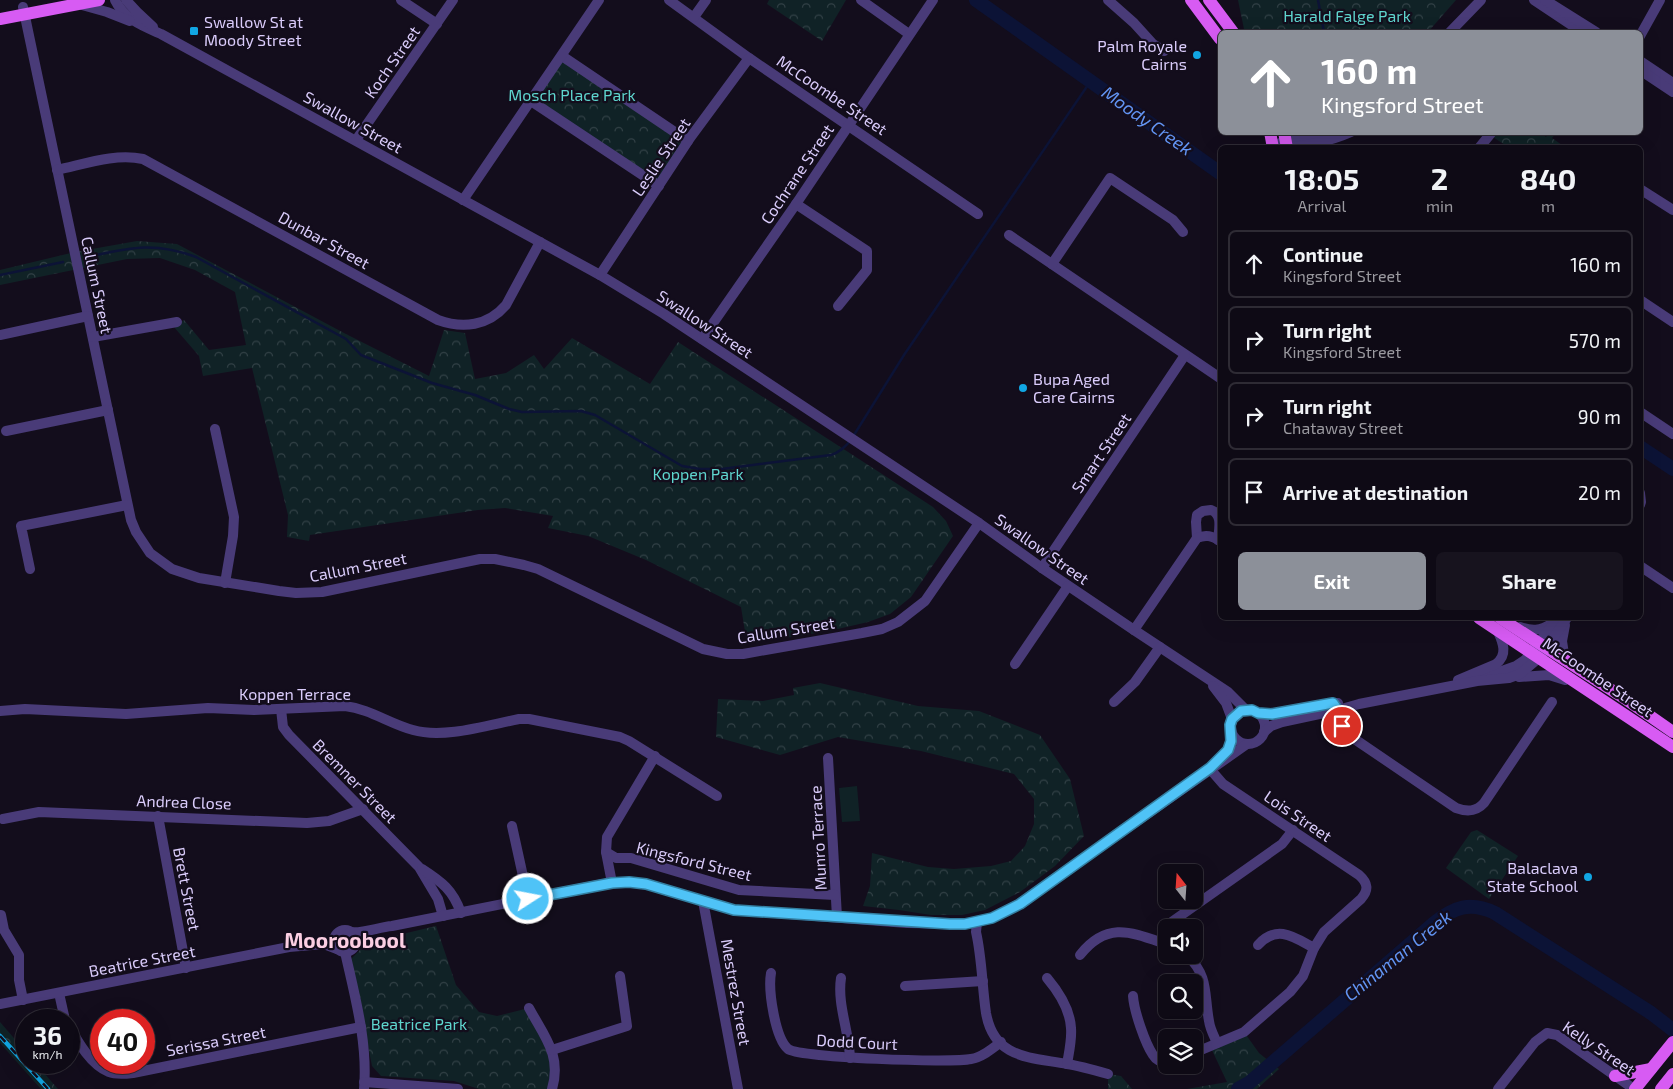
<!DOCTYPE html>
<html lang="en">
<head>
<meta charset="utf-8">
<style>
  :root { --surface:#0e0a15; --page:#17131e; --text:#f1f3f6; --muted:#9b9aa0; --line:#2e2b34; --accent:#8c9099 }
  body { margin:0; font-family:"Exo 2",sans-serif; background:var(--page); color:var(--text); height:100vh; display:flex; flex-direction:column; font-size:19px; white-space:nowrap }
  * { box-sizing:border-box; margin:0 }
  p { font-size:16px; color:var(--muted) }
  .icon { flex:none; width:28px; height:28px; fill:none; stroke:currentColor; stroke-width:2; stroke-linecap:round; stroke-linejoin:round }
  .map { position:relative; flex:1; overflow:hidden }
  .panel { position:absolute; left:1218px; top:145px; width:425px; height:475px; display:flex; flex-direction:column; background:var(--surface); border-radius:8px; box-shadow:0 5px 20px #0002,0 0 0 1px var(--line) }
  .panel>* { flex:none }
  .top-card { position:absolute; left:1218px; top:30px; width:425px; height:105px; border-radius:8px; box-shadow:0 5px 20px #0002,0 0 0 1px var(--line); background:#8c9099; color:#fff; overflow:hidden }
  .needle { width:32px; rotate:343deg }
  .controls { position:absolute; left:1158px; top:864px; display:grid; gap:10px }
  .controls a { display:grid; place-items:center; width:45px; height:45px; border-radius:8px; background:var(--surface); box-shadow:0 5px 20px #0002,0 0 0 1px var(--line); font-size:25px }
  .speed { position:absolute; left:15px; top:1009px; display:flex; gap:10px; font-size:25px; font-weight:700; text-align:center }
  .speed>* { display:grid; place-content:center; width:65px; height:65px; border-radius:50%; background:var(--surface); box-shadow:0 5px 20px #0002,0 0 0 1px var(--line); line-height:1 }
  .speed small { font-size:12px; font-weight:400 }
  .speed .limit { border:8px solid #d22; background:#fff; color:#111 }
  .pin { position:absolute; display:grid; place-items:center; width:42px; height:42px; color:#fff; margin:-21px; border:2px solid #fff; border-radius:50%; box-shadow:0 1px 5px #0007 }
  .me { position:absolute; width:55px; margin:-28px; rotate:79deg; stroke-linejoin:round; filter:drop-shadow(0 0 4px #0008) }
  .turn { display:flex; align-items:center; gap:18px; height:105px; padding:0 20px; font-size:22px }
  .turn .icon { width:65px; height:65px; stroke-width:2.5 }
  .turn b { display:block; font-size:35px; line-height:42px }
  .eta { display:flex; justify-content:space-evenly; align-items:center; height:85px; text-align:center }
  .eta b { font-size:30px; font-weight:700; line-height:35px }
  .cta { display:flex; gap:10px; margin-top:auto; padding:10px 20px }
  .cta a { flex:1; height:58px; border-radius:8px; background:var(--accent); color:#fff; font-size:20px; font-weight:700; line-height:58px; text-align:center }
  .cta a+a { background:var(--page); color:var(--text) }
  ul { padding:0; list-style:none }
  li { display:flex; align-items:center; gap:15px; height:68px; margin:0 10px 8px; padding:0 10px; border:2px solid var(--line); border-radius:8px }
  li div { flex:1 }
  li b { display:block; font-size:19px }
  li em { font-style:normal }
  .map>svg:first-child { display:block }
</style>
</head>
<body>
<div class="map">
<svg width="1673" height="1089" viewBox="0 0 1673 1089">
  <defs>
    <pattern id="forest-crowns" width="20" height="18" patternUnits="userSpaceOnUse" patternTransform="scale(1.25)"><rect width="20" height="18" fill="#102226"/><path d="M2 6a3 3 0 1 1 6 0M12 15a3 3 0 1 1 6 0" fill="none" stroke="#324146"/></pattern>
  </defs>
  <rect width="100%" height="100%" fill="#130d1c"/>
  <path fill="#102226" d="M857,786L860,821L842,822L839,788Z"/>
  <g fill="url(#forest-crowns)">
    <path d="M769,0H846L822,41L767,4Z"/>
    <path d="M1238,0H1456L1428,32H1247L1244,29Z"/>
    <path d="M562,56L688,141L659,186L531,101Z"/>
    <path d="M1492,132H1539L1546,137L1549,133H1556L1552,138L1562,145L1561,148L1508,147L1490,135Z"/>
    <path d="M137,241L177,244L344,333L429,376L444,330L465,333L475,379L506,373L534,355L544,369L572,338L650,384L678,342L933,507L946,521L953,536L911,597L890,614L868,622L829,631L747,644L741,607L646,560L588,536L548,528L553,516L505,508L478,510L310,535L309,541L287,537L288,515L252,368L203,376L199,356L174,327L184,320L209,350L246,345L235,292L195,270L160,258L127,259L0,285V270L75,252Z"/>
    <path d="M820,683L918,706L979,711L1040,735L1070,779L1084,836L1055,866L1020,892L985,910L962,915H931L899,910L863,906L870,886L872,853L928,867L954,869L991,866L1011,861L1025,846L1034,824V799L1014,774L921,751L838,737L780,755L716,737L718,699L763,701L794,695L793,688Z"/>
    <path d="M1477,830L1518,856L1489,899L1446,868L1471,832Z"/>
    <path d="M436,926L456,985L479,1012L497,1016L529,1008L552,1050L553,1089H479L454,1081L381,1076L372,1066L351,959L367,943L373,941Z"/>
    <path d="M0,1022L26,1052V1062L35,1063L58,1089H41L0,1043Z"/>
    <path d="M1244,1032L1259,1053L1279,1069L1257,1089H1187L1227,1082L1210,1046Z"/>
    <path d="M1108,1074L1121,1076L1132,1089H1108Z"/>
  </g>
  <g fill="none" stroke-linecap="round" stroke-linejoin="round">
    <g stroke="#0c1336" stroke-width="2.5">
      <path d="M1318,0L1324,32"/>
      <path d="M87,257C129,248 153,241 196,257L346,339L361,355L432,383L475,395L509,409L522,412L581,411L595,415L682,466L700,469H722L831,455C840,452 845,447 851,440"/>
      <path d="M0,275L63,262"/>
      <path d="M854,435L904,355L1090,82"/>
    </g>
    <g stroke="#0c1336" stroke-width="14">
      <path d="M976,0L1220,173"/>
      <path d="M1640,447L1673,469"/>
      <path d="M1238,1089L1249,1083L1433,924C1454,907 1470,901 1495,913L1651,1013L1673,1030"/>
    </g>
    <g stroke="#493b78" stroke-width="10">
      <path d="M115,0C124,19 143,26 161,34L600,275L664,314L979,523L1042,568L1134,630L1228,692L1246,710"/>
      <path d="M126,0L137,12L153,27"/>
      <path d="M401,0L437,24"/>
      <path d="M669,0L749,58L978,214"/>
      <path d="M861,0L909,34"/>
      <path d="M1108,0L1134,23L1153,44L1164,51"/>
      <path d="M1534,0L1582,32"/>
      <path d="M1545,0L1596,32"/>
      <path d="M82,5L107,12L130,21"/>
      <path d="M23,7L131,520L136,532L150,553L172,569L199,578L279,591L296,593L322,592L480,559H495L524,565L538,569L703,649L727,654H743L862,633L882,629L898,622L925,601L979,523"/>
      <path d="M694,17L706,0"/>
      <path d="M1450,32L1481,0"/>
      <path d="M1640,36L1660,0"/>
      <path d="M562,56L688,141"/>
      <path d="M1640,61L1673,83"/>
      <path d="M1640,70L1673,92"/>
      <path d="M531,101L659,186"/>
      <path d="M356,140L453,0"/>
      <path d="M1280,143L1286,141L1330,132"/>
      <path d="M1279,147C1300,148 1331,141 1351,132"/>
      <path d="M1479,148L1492,132"/>
      <path d="M57,170C85,164 115,153 143,159L438,320C463,329 488,326 506,305L540,242"/>
      <path d="M1640,189L1673,210"/>
      <path d="M463,200L599,0"/>
      <path d="M796,204L867,251V270L838,306"/>
      <path d="M1009,235L1220,378"/>
      <path d="M1052,264L1110,178L1173,220L1183,232"/>
      <path d="M600,275L690,138L749,58"/>
      <path d="M1640,300L1673,322"/>
      <path d="M0,335L88,316"/>
      <path d="M93,337L177,322"/>
      <path d="M702,339L796,204L933,0"/>
      <path d="M1640,412L1673,434"/>
      <path d="M215,429L234,517L233,536L225,583"/>
      <path d="M6,431L108,410"/>
      <path d="M1640,493L1641,502L1640,505"/>
      <path d="M1197,538L1196,522L1197,515L1203,511L1211,510C1223,514 1219,529 1218,540"/>
      <path d="M1640,566L1673,588"/>
      <path d="M1042,568L1185,355"/>
      <path d="M30,569L21,526L127,505"/>
      <path d="M1565,625L1562,641L1565,661"/>
      <path d="M1520,627C1532,631 1540,631 1551,624"/>
      <path d="M1134,630L1197,538C1206,534 1212,536 1220,541"/>
      <path d="M1015,664L1068,586"/>
      <path d="M1485,677L1516,666L1525,660L1558,618"/>
      <path d="M1519,677L1549,675L1565,680"/>
      <path d="M1458,680L1496,664C1509,654 1502,641 1497,629"/>
      <path d="M1213,686L1226,703L1232,719"/>
      <path d="M1114,702L1135,682L1160,647"/>
      <path d="M1333,703C1343,717 1338,724 1353,738L1456,808C1467,812 1476,812 1484,803L1552,702"/>
      <path d="M1332,707C1328,718 1334,728 1344,734"/>
      <path d="M281,709L283,727L289,735L419,867L438,899L443,916"/>
      <circle cx="1248" cy="727" r="17"/>
      <path d="M0,711L25,709L126,714L208,708L254,710L345,706C370,709 390,724 413,730C444,739 488,725 519,719H529L620,737L629,741L717,796"/>
      <path d="M1258,713H1282L1338,703"/>
      <path d="M1264,732L1271,726L1282,722L1338,710L1359,704L1477,681L1509,678L1520,674L1540,657L1567,618"/>
      <path d="M828,758L837,917"/>
      <path d="M158,816L186,968"/>
      <path d="M3,819L39,812L307,823L329,821L363,809"/>
      <path d="M512,826L528,899"/>
      <path d="M606,852L616,858H631L739,890L835,895"/>
      <path d="M422,869C442,882 453,890 461,913"/>
      <path d="M612,883L606,852L607,837L655,756"/>
      <path d="M703,901L738,1089"/>
      <path d="M1,915L4,930L19,955V980L23,1000"/>
      <path d="M977,922L976,932C982,958 982,986 986,1013C994,1059 1030,1057 1067,1064C1080,1066 1094,1070 1108,1074"/>
      <path d="M1168,928L1173,921L1282,844L1293,830"/>
      <circle cx="345" cy="941" r="11"/>
      <path d="M350,932C362,934 379,927 392,926L603,884L629,882L646,884L734,910L907,923L965,924L992,918L1019,904L1247,744"/>
      <path d="M1258,945C1277,924 1294,937 1314,948"/>
      <path d="M345,952C355,997 368,1043 364,1089"/>
      <path d="M1080,955C1107,921 1131,932 1166,944"/>
      <path d="M1187,955C1209,976 1204,994 1209,1021C1210,1029 1214,1036 1217,1043"/>
      <path d="M771,973C768,990 775,1038 788,1049C800,1058 952,1063 971,1059C982,1057 992,1049 1001,1042"/>
      <path d="M841,978C837,1004 849,1031 850,1058"/>
      <path d="M1047,978C1058,991 1070,1010 1071,1028C1072,1040 1069,1052 1067,1064"/>
      <path d="M905,986L983,981"/>
      <path d="M59,993L65,1020"/>
      <path d="M1133,996C1134,1011 1145,1043 1153,1055C1156,1060 1161,1062 1166,1062"/>
      <path d="M0,1004L289,947L324,944L337,949"/>
      <path d="M529,1008C544,1036 562,1055 552,1089"/>
      <path d="M69,1026C78,1042 91,1065 109,1072C116,1075 125,1074 133,1073L361,1027"/>
      <path d="M552,1050L627,1026L620,976"/>
      <path d="M1194,1053L1244,1032L1290,992L1303,976L1314,948L1324,932L1361,899C1369,890 1368,883 1359,875L1223,784L1210,769"/>
      <path d="M364,1082L458,1089"/>
      <path d="M1498,1089L1535,1042L1547,1033L1557,1035L1634,1089"/>
    </g>
    <g stroke="#d75bf3" stroke-width="12">
      <path d="M1191,0L1220,39"/>
      <path d="M1209,0L1233,32"/>
      <path d="M0,19L99,0"/>
      <path d="M1270,132L1273,148"/>
      <path d="M1284,132L1287,148"/>
      <path d="M1479,618L1673,747"/>
      <path d="M1500,618L1627,700L1673,732"/>
      <path d="M1615,1076L1651,1069"/>
      <path d="M1635,1089L1673,1042"/>
      <path d="M1661,1089L1673,1074"/>
    </g>
    <defs>
      <path id="rail" d="M0,1036L48,1089"/>
    </defs>
    <use href="#rail" stroke="#11a6e3" stroke-width="4.5"/>
    <use href="#rail" stroke="#130d1c" stroke-width="2.5" stroke-dasharray="8" stroke-linecap="butt"/>
  </g>
  <g fill="none" stroke-linecap="round" stroke-linejoin="round">
    <defs>
      <path id="route" d="M528,899L612,883L629,882L646,884L734,910L950,924H965L992,918L1020,904L1210,768L1228,750L1231,741L1230,725L1232,719L1241,711L1252,710L1258,713L1272,714L1333,703L1338,710L1342,726"/>
    </defs>
    <use href="#route" stroke="#337fa1" stroke-width="12"/>
    <use href="#route" stroke="#4fc3f7" stroke-width="9"/>
  </g>
  <g fill="#11a6e3" stroke="#130d1c" stroke-width="2">
    <rect x="189" y="26" width="10" height="10" rx="2.5"/>
    <circle cx="1197" cy="55" r="5"/>
    <circle cx="1023" cy="388" r="5"/>
    <circle cx="1588" cy="877" r="5"/>
  </g>
  <g text-anchor="middle" stroke-width="4.5" stroke-linejoin="round" paint-order="stroke">
    <g font-size="16" fill="#5fd5ce" stroke="#130d1c">
      <text x="1347" y="22">Harald Falge Park</text>
      <text x="572" y="101">Mosch Place Park</text>
      <text x="698" y="480">Koppen Park</text>
      <text x="419" y="1030">Beatrice Park</text>
    </g>
    <g font-size="16" fill="#daccfb" stroke="#130d1c" text-anchor="start">
      <text x="204" y="28">Swallow St at<tspan x="204" dy="18">Moody Street</tspan></text>
      <text x="1187" y="52" text-anchor="end">Palm Royale<tspan x="1187" dy="18">Cairns</tspan></text>
      <text x="1033" y="385">Bupa Aged<tspan x="1033" dy="18">Care Cairns</tspan></text>
      <text x="1578" y="874" text-anchor="end">Balaclava<tspan x="1578" dy="18">State School</tspan></text>
    </g>
    <g font-size="16" fill="#daccfb" stroke="#130d1c">
      <text transform="translate(392 62) rotate(-55)" y="6">Koch Street</text>
      <text transform="translate(832 95) rotate(34)" y="6">McCoombe Street</text>
      <text transform="translate(353 122) rotate(29)" y="6">Swallow Street</text>
      <text transform="translate(661 157) rotate(-56)" y="6">Leslie Street</text>
      <text transform="translate(797 174) rotate(-56)" y="6">Cochrane Street</text>
      <text transform="translate(324 240) rotate(29)" y="6">Dunbar Street</text>
      <text transform="translate(97 285) rotate(78)" y="6">Callum Street</text>
      <text transform="translate(705 324) rotate(33)" y="6">Swallow Street</text>
      <text transform="translate(1101 453) rotate(-56)" y="6">Smart Street</text>
      <text transform="translate(1042 549) rotate(35)" y="6">Swallow Street</text>
      <text transform="translate(358 567) rotate(-11)" y="6">Callum Street</text>
      <text transform="translate(786 630) rotate(-9)" y="6">Callum Street</text>
      <text transform="translate(1598 677) rotate(34)" y="6">McCoombe Street</text>
      <text x="295" y="700">Koppen Terrace</text>
      <text transform="translate(355 781) rotate(45)" y="6">Bremner Street</text>
      <text transform="translate(184 802) rotate(2)" y="6">Andrea Close</text>
      <text transform="translate(1298 816) rotate(34)" y="6">Lois Street</text>
      <text transform="translate(818 838) rotate(-93)" y="6">Munro Terrace</text>
      <text transform="translate(694 861) rotate(14)" y="6">Kingsford Street</text>
      <text transform="translate(187 889) rotate(79)" y="6">Brett Street</text>
      <text transform="translate(142 961) rotate(-11)" y="6">Beatrice Street</text>
      <text transform="translate(736 992) rotate(80)" y="6">Mestrez Street</text>
      <text transform="translate(216 1041) rotate(-11)" y="6">Serissa Street</text>
      <text transform="translate(857 1042) rotate(3)" y="6">Dodd Court</text>
      <text transform="translate(1599 1048) rotate(34)" y="6">Kelly Street</text>
    </g>
    <g font-size="18" font-style="italic" fill="#6294f3" stroke="#130d1c">
      <text transform="translate(1147 121) rotate(35)" y="6">Moody Creek</text>
      <text transform="translate(1398 956) rotate(-39)" y="6">Chinaman Creek</text>
    </g>
    <g font-size="21" font-weight="bold" fill="#fbcee2" stroke="#130d1c">
      <text x="345" y="948">Mooroobool</text>
    </g>
  </g>
</svg>
<div class="controls">
<a><svg class="needle" viewBox="-14 -14 28 28"><path d="M0-13l5 13h-10z" fill="#e53935"/><path d="M0 13l5-13h-10z" fill="#9b9aa0"/></svg></a>
<a><svg class="icon" aria-label="sound" viewBox="0 0 24 24"><path d="M4 9h4l5-4v14l-5-4H4zM17 9q2 3 0 6"/></svg></a>
<a><svg class="icon" aria-label="search" viewBox="0 0 24 24"><circle cx="10" cy="10" r="6"/><path d="M15 15l6 6"/></svg></a>
<a><svg class="icon" aria-label="layers" viewBox="0 0 24 24"><path d="M12 4l9 5-9 5-9-5zM3 14l9 5 9-5"/></svg></a>
</div>
<div class="speed"><div>36<small>km/h</small></div><div class="limit">40</div></div>
<div class="pin" style="left:1342px;top:726px;background:#d93025"><svg class="icon" aria-label="arrive" viewBox="0 0 24 24"><path d="M6 21V4h12l-3 4 3 4H6"/></svg></div>
<svg class="me" style="left:528px;top:899px" viewBox="-20 -20 40 40"><circle r="17" fill="#4fc3f7" stroke="#fff" stroke-width="3"/><path d="M0-11L8 9 0 5-8 9z" fill="#fff"/></svg>
<div class="top-card">
<div class="turn"><svg class="icon" aria-label="ahead" viewBox="0 0 24 24"><path d="M12 20V5M6 11l6-6 6 6"/></svg><div><b>160 m</b>Kingsford Street</div></div>
</div>
<section class="panel">
<div class="eta">
<div><b>18:05</b><p>Arrival</p></div>
<div><b>2</b><p>min</p></div>
<div><b>840</b><p>m</p></div>
</div>
<ul>
<li><svg class="icon" aria-label="ahead" viewBox="0 0 24 24"><path d="M12 20V5M6 11l6-6 6 6"/></svg><div><b>Continue</b><p>Kingsford Street</p></div><em>160 m</em></li>
<li><svg class="icon" aria-label="right" viewBox="0 0 24 24"><path d="M7 20v-9h11M14 6l5 5-5 5"/></svg><div><b>Turn right</b><p>Kingsford Street</p></div><em>570 m</em></li>
<li><svg class="icon" aria-label="right" viewBox="0 0 24 24"><path d="M7 20v-9h11M14 6l5 5-5 5"/></svg><div><b>Turn right</b><p>Chataway Street</p></div><em>90 m</em></li>
<li><svg class="icon" aria-label="arrive" viewBox="0 0 24 24"><path d="M6 21V4h12l-3 4 3 4H6"/></svg><div><b>Arrive at destination</b></div><em>20 m</em></li>
</ul>
<div class="cta"><a>Exit</a><a>Share</a></div>
</section>
</div>
</body>
</html>
